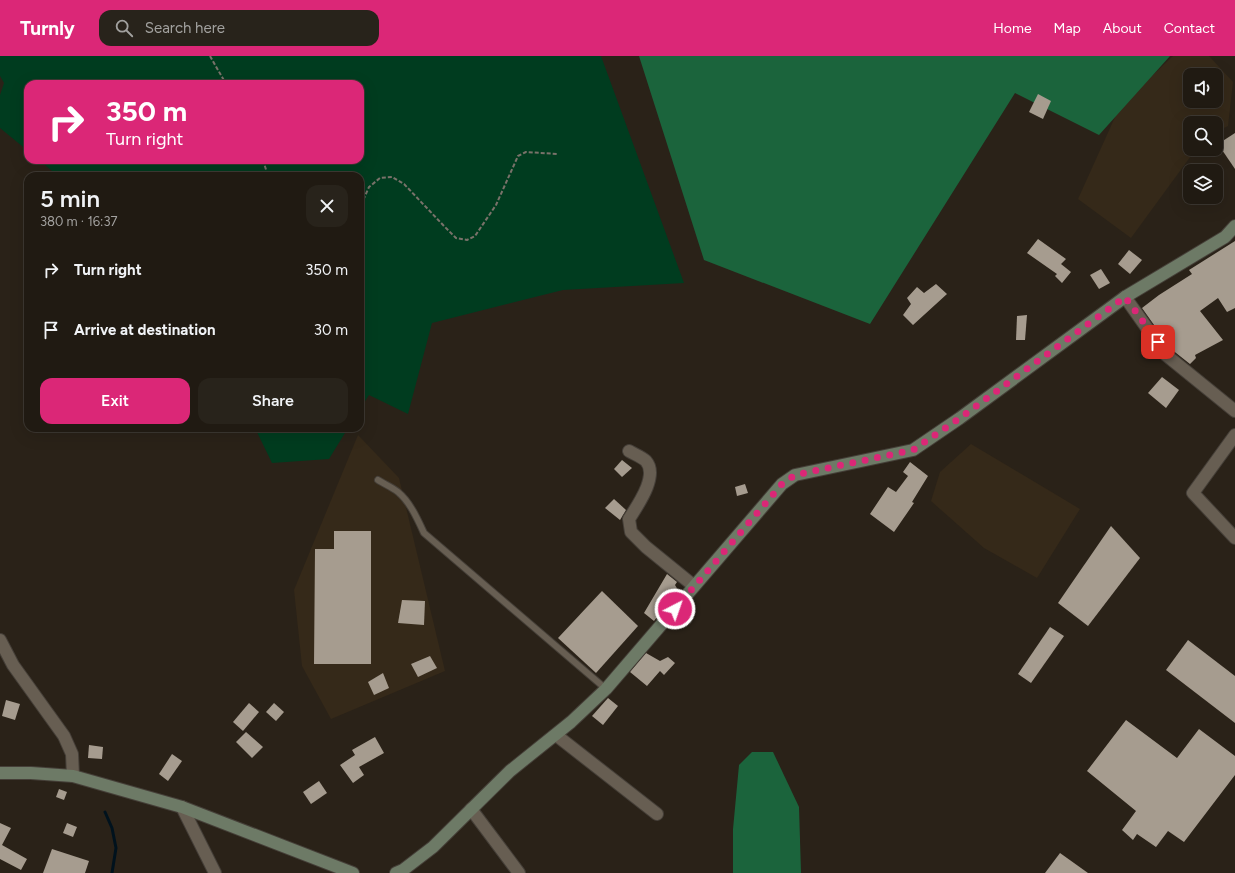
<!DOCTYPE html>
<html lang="en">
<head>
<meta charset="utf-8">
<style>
  :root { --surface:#201a12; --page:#28231b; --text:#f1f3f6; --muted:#a2a19f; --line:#3d3832; --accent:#db2777 }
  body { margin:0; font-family:Figtree,sans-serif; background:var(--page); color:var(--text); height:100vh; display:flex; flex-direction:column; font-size:15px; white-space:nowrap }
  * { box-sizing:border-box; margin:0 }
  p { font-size:13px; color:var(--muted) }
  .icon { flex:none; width:22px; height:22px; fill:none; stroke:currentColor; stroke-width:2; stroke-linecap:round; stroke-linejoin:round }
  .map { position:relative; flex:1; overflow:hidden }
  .drawer { position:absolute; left:24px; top:116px; width:340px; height:260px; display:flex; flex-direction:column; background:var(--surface); border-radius:12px; box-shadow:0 4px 16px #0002,0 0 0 1px var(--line) }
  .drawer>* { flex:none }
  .top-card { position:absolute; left:24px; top:24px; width:340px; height:84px; border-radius:12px; box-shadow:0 4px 16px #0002,0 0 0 1px var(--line); background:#db2777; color:#fff; overflow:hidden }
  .tools { position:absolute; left:1183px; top:12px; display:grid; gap:8px }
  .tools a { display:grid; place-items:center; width:40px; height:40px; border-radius:8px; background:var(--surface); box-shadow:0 4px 16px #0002,0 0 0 1px var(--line); font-size:20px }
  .pin { position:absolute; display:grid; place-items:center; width:34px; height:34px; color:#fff; margin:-17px; border-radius:8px; box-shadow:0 2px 6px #0006 }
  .me { position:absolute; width:44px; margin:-22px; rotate:41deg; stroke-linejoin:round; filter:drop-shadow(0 0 3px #0008) }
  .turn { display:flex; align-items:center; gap:14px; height:84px; padding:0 16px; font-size:18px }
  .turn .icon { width:52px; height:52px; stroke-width:2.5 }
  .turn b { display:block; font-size:28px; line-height:34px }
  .round { display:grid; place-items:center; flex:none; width:42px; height:42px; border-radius:12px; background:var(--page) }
  .overview { display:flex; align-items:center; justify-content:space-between; height:68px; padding:0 16px }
  h1 { font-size:24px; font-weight:600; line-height:30px }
  .action { display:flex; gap:8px; margin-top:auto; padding:8px 16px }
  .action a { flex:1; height:46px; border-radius:12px; background:var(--accent); color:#fff; font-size:16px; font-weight:600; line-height:46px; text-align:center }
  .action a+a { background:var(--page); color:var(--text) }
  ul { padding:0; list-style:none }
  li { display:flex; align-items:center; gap:12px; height:60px; padding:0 16px }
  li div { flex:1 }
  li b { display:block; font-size:15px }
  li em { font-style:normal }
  header { display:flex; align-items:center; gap:24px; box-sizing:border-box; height:56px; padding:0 20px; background:var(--accent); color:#fff }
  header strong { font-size:19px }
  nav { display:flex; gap:22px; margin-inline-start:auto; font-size:14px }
  .search { width:280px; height:36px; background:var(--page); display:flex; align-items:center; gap:10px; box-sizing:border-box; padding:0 14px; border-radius:12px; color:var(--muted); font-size:15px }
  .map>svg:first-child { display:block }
</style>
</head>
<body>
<header>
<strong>Turnly</strong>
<div class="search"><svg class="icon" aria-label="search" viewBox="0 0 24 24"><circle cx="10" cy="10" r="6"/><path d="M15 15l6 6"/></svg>Search here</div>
<nav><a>Home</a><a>Map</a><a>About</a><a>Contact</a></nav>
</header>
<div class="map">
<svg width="1235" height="817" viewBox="0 0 1235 817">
  <rect width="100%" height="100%" fill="#2a2218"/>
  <g fill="#352919" fill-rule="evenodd">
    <path d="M1173,0H1209L1233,26L1228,70L1216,76V67H1190V93H1196L1131,182L1078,143L1120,50ZM1190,19H1216V45H1190Z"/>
    <path d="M358,379L399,422L445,615L331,663L302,610L294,534Z"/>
    <path d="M971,388L1080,453L1037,522L984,492L931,445L940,416Z"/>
  </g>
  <g fill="#003c1f">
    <path d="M0,0H601L684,227L563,234L432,267L408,358L369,339L360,353V120H58L39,104H360V28H28V95L0,72V39L4,27L0,20Z"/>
    <path d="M255,372H348L329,403L272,407Z"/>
  </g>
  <g fill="#1b643c">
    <path d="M639,0H1170L1099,79L1015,37L870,268L704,204Z"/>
    <path d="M752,696H773L799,751L801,817H733V773L739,709Z"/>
  </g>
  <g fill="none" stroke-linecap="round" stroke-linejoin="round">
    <path stroke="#00121d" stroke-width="3" d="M105,756L112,772L116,792L112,817"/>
  </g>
  <g fill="#a69c8f">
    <path d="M1038,38L1051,45L1043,63L1029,56Z"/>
    <path d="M1235,77V113L1218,88Z"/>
    <path d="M1038,183L1066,203L1061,208L1071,216L1062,227L1055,220L1057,218L1027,197Z"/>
    <path d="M1235,185V252L1227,256L1218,242L1200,255L1223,284L1195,299L1196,302L1190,308L1171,293L1142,252L1159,239L1192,218L1189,214Z"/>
    <path d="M1129,194L1142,204L1130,218L1118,208Z"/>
    <path d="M1101,213L1110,227L1099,233L1090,219Z"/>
    <path d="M936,228L947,238L913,269L903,259L911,248L907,242L917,231L924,237Z"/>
    <path d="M1027,259L1025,284H1016L1017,260Z"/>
    <path d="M1162,321L1179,334L1166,352L1148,337Z"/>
    <path d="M622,404L632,412L622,421L614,413Z"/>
    <path d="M910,406L928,420L912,446L914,447L894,476L870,458L888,431L896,436L908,420L903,416Z"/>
    <path d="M745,428L748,437L737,440L735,431Z"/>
    <path d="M614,443L626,454L620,464L605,452Z"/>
    <path d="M1111,470L1140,502L1088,570L1058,547Z"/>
    <path d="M334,475H371V608H314L315,493H334Z"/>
    <path d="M667,518L677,526L675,529L678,534L654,565L644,557Z"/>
    <path d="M602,535L638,570L596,617L558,582Z"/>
    <path d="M402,544L425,545L424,569L398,567Z"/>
    <path d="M1050,571L1064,580L1031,627L1018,618Z"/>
    <path d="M1188,584L1235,620V667L1166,614Z"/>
    <path d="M646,597L660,605L668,601L675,607L664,619L660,615L647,630L630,616Z"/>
    <path d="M430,600L437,612L418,621L411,608Z"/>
    <path d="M383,617L389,632L374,639L368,626Z"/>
    <path d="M608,642L618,650L603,669L592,660Z"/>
    <path d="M6,644L20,648L15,664L2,660Z"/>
    <path d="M249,647L259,656L243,675L233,666Z"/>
    <path d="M274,647L284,656L276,665L266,656Z"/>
    <path d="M1126,664L1177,702L1199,673L1235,700V719L1184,786L1168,775L1156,791L1137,778L1133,784L1122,774L1136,755L1087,715Z"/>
    <path d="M246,676L263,691L252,702L236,686Z"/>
    <path d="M375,681L384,697L359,711L364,719L353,727L340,709L355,699L352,694Z"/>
    <path d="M89,689L103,691L102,703L88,702Z"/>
    <path d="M172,698L182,705L168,725L159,718Z"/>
    <path d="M319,725L327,737L311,748L303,736Z"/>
    <path d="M59,733L67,736L64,744L56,741Z"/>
    <path d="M0,767L11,772L2,789L27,803L21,814L0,803Z"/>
    <path d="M67,767L77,771L73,781L63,777Z"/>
    <path d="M52,793L89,805L85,817H43Z"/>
    <path d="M1060,797L1088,817H1045Z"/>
  </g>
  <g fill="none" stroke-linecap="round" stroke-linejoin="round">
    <defs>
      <path id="lane" d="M378,424C384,428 392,431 398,436C410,446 417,462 424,477L606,633"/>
      <g id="street">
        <path d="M1125,241L1166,299L1235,355"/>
        <path d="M1235,379L1193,437L1235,482"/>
        <path d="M629,395C634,398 642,401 646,405C659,420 637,450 629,463L631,476L646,491L694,530"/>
        <path d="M0,584L13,609L64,680L72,698L73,720"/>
        <path d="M556,679L657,758"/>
        <path d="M182,751L215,817"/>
        <path d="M471,753L519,817"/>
      </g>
      <g id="secondary">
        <path d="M0,717H31L73,720L182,751L353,817"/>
        <path d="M396,817L403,814L433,791L510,715L571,666L606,633L782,428L795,419L913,394L960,362L1125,241L1225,181L1235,170"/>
      </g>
    </defs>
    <use href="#lane" stroke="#453f38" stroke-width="8"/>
    <use href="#street" stroke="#453f38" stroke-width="14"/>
    <use href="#secondary" stroke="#453f38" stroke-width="14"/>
    <g stroke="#79726a" stroke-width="2" stroke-dasharray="4 2" stroke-linecap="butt">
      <path d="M210,0L226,28"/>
      <path d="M263,104L268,120"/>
      <path d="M360,263L363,242L361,149L369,131L380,122L392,121L404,128L444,170L456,182L467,184L475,180L496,149L518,100L526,96L558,98"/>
    </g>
    <use href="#lane" stroke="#675e52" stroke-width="6"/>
    <use href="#street" stroke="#675e52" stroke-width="12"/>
    <use href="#secondary" stroke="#6d7a66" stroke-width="12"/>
  </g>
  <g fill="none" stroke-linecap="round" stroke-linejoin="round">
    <path stroke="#db2777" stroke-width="7" stroke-dasharray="0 12.6" d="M675,553L782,428L795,419L913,394L960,362L1125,241L1158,286"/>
  </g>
</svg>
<div class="tools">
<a><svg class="icon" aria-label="sound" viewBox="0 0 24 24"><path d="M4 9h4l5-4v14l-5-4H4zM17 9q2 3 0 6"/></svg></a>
<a><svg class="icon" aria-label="search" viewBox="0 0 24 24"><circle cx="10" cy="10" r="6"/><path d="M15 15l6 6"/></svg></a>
<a><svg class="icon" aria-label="layers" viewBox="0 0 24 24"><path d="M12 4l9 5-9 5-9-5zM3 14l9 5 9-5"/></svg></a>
</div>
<div class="pin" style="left:1158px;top:286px;background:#d93025"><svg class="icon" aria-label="arrive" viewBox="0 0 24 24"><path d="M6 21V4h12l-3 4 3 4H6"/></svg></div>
<svg class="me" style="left:675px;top:553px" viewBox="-20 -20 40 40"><circle r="17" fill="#db2777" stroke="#fff" stroke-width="3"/><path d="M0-11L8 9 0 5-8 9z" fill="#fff"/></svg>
<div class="top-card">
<div class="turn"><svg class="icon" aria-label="right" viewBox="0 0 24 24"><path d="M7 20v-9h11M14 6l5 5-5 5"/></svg><div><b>350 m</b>Turn right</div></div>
</div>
<section class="drawer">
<div class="overview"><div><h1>5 min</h1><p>380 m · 16:37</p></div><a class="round"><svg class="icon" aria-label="close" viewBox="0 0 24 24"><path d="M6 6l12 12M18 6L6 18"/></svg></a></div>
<ul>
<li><svg class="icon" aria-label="right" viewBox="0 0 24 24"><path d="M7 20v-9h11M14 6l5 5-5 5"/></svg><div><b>Turn right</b></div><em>350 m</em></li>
<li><svg class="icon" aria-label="arrive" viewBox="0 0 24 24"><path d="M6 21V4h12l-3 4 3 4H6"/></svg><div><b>Arrive at destination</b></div><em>30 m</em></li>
</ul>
<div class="action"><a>Exit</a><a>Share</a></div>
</section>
</div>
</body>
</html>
